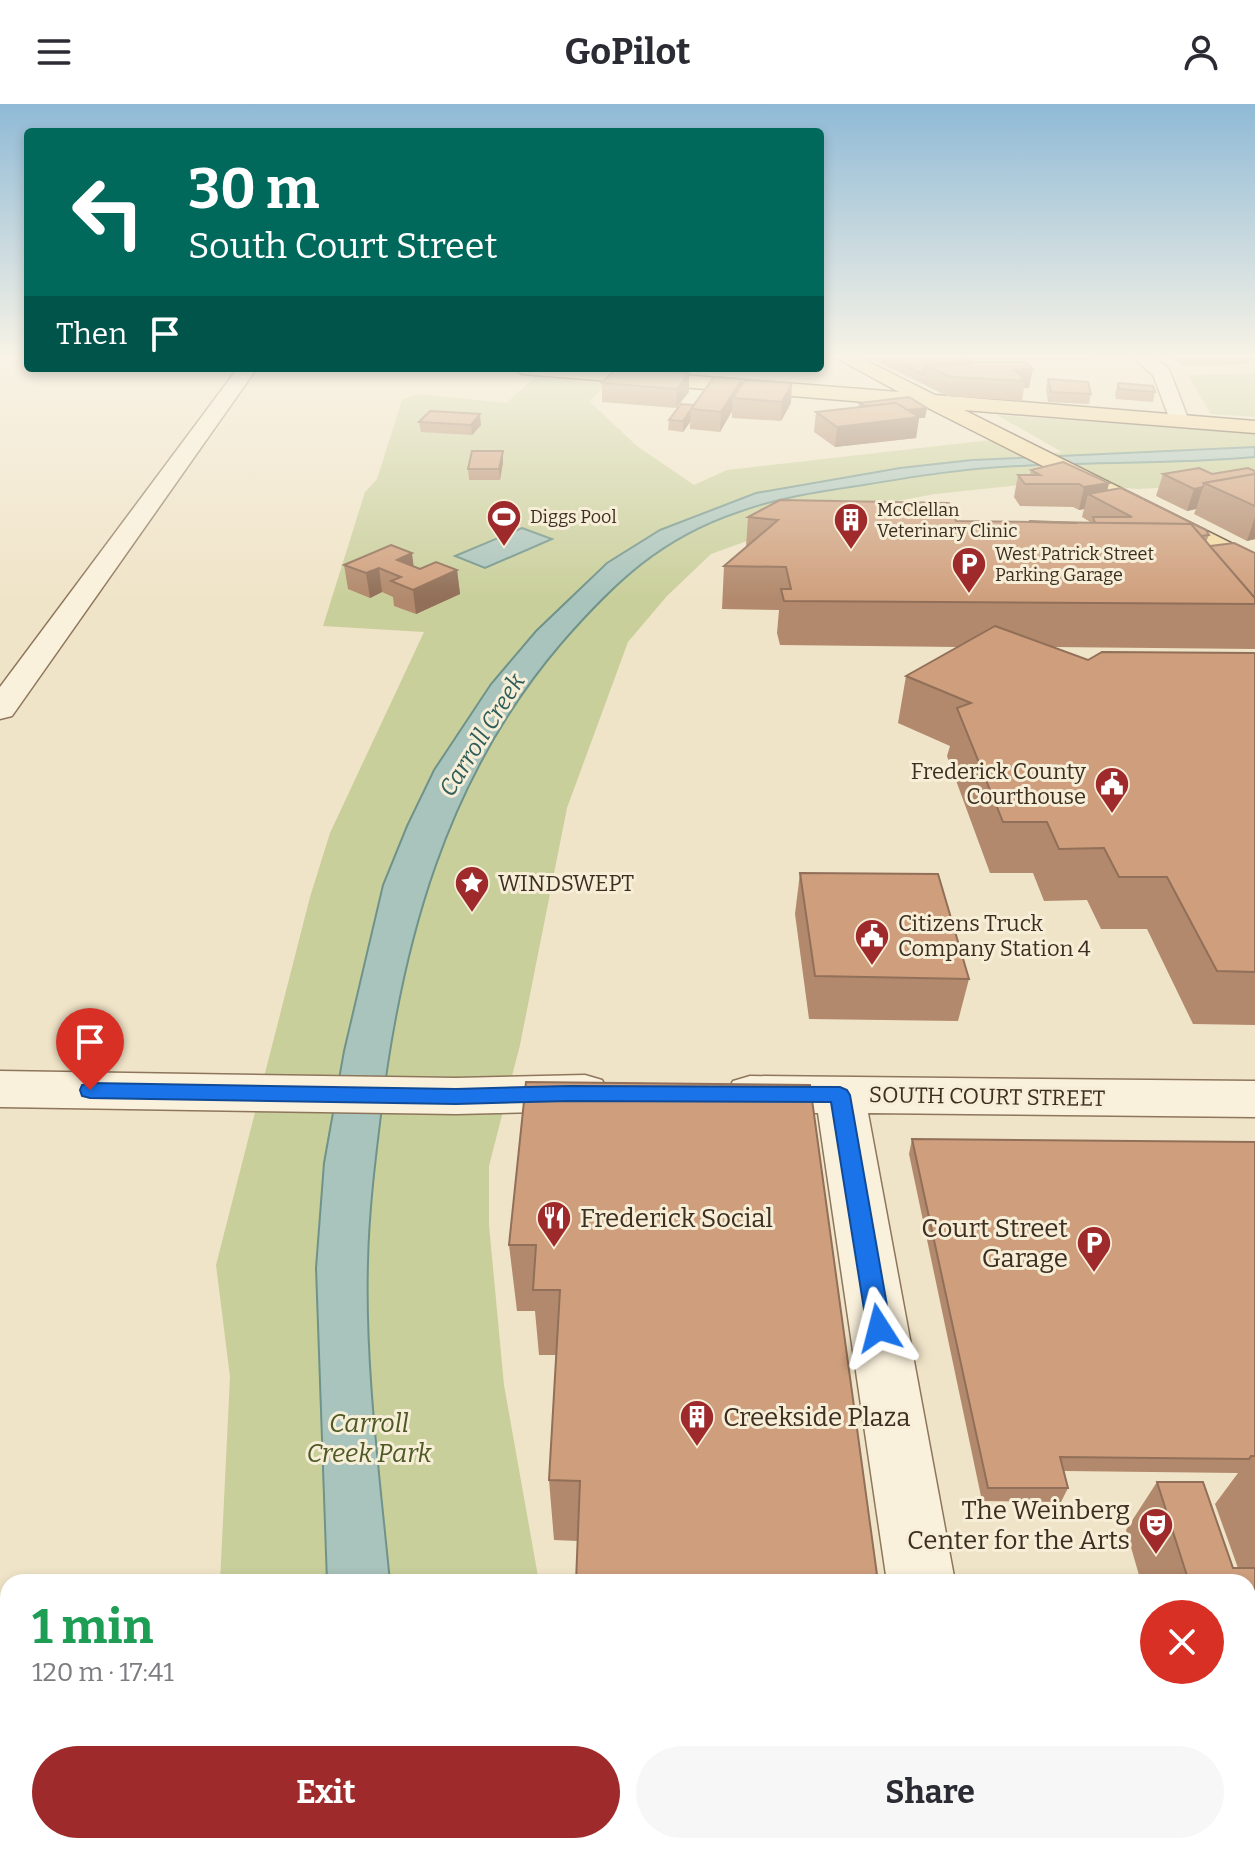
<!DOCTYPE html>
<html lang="en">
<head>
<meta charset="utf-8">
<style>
  :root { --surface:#fff; --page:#f7f7f7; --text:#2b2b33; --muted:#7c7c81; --accent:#9e2a2b }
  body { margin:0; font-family:Bitter,serif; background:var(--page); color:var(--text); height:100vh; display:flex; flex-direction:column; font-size:30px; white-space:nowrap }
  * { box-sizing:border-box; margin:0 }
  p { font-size:26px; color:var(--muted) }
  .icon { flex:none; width:44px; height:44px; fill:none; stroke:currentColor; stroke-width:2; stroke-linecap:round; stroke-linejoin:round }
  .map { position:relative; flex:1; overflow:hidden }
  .sheet { position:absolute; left:0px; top:1470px; width:1256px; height:280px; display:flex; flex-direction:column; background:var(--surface); border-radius:24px 24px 0 0; box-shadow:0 4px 12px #0003 }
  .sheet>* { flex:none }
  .top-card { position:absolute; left:24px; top:24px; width:800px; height:244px; border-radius:8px; box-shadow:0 4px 12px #0003; background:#00695c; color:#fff; overflow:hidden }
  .pin { position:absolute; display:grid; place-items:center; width:68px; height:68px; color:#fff; margin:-82px -34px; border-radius:50% 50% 50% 0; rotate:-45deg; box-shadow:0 0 8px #0007 }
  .pin .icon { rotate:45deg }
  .me { position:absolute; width:88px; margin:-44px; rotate:351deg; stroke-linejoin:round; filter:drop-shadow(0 0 6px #0008) }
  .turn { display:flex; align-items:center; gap:28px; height:168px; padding:0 32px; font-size:36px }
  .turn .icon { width:104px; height:104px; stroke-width:2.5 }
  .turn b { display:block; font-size:56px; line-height:68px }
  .then { display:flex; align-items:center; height:76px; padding:0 32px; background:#0003; gap:16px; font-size:30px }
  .round { display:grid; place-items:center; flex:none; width:84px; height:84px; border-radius:42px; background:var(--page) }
  .summary { display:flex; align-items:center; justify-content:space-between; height:136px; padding:0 32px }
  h1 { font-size:48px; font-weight:700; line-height:60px; color:#1e9e55 }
  .cta { display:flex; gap:16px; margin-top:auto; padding:16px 32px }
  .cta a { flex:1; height:92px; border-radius:48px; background:var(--accent); color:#fff; font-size:32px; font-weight:700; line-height:92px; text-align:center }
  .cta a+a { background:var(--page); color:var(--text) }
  header { display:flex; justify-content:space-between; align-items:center; height:104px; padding:0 32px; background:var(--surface); font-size:36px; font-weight:700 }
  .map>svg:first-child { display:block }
</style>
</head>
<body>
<header><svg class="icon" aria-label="menu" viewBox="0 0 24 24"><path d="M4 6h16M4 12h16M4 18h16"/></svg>GoPilot<svg class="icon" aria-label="person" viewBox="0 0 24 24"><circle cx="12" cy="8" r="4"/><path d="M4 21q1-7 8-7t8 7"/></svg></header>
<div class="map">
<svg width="1255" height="1750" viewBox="0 0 1255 1750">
  <rect width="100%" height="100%" fill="#f0e4c8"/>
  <g fill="#c9cf9b">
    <path d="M1255,269V313L1211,310L1187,271Z"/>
    <path d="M535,273L607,280L589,297L637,342L694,381L727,366L990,336L1026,353L1062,348L997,311L1255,329V379L1138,385L1048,378L935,390L816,412L711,450L667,492L628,538L567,704L520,941L489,1062V1121L504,1281L539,1478H220L230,1273L216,1161L310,793L330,729L424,528L323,522L365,388L377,375L402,296L418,290L506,299Z"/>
    <path d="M211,1742H587L589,1750H211Z"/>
  </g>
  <g fill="#a9c4bc" stroke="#6f938a" stroke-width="2">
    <path d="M1255,343V353C1177,360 1099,358 1021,362C966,364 912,373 857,382C817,388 777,394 739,408C661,434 614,479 561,540C446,675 402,839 381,1011C375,1060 369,1109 368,1158C365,1262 380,1374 390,1478H327L316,1164L324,1059L344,947L383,781L407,722L434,666L491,580L536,527L607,459L660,426L756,389L900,364L972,356Z"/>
    <path d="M522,424L552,435L485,464L455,452Z"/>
    <path d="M349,1742H428L429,1750H349Z"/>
  </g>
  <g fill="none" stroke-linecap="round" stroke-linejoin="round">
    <defs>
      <g id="street">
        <path d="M1129,250H1150L1169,265L1189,317L1186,321H1172L1153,271Z"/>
        <path d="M238,264H257L12,612L0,615V583Z"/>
        <path d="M0,967L456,974L585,971L602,976L609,989L602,1002L585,1007L456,1010L0,1003Z"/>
        <path d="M750,972L1255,977V1013L868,1009L955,1478H887L818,1009L750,1008L733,1003L726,990L733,977Z"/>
        <path d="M925,1742H1005L1006,1750H926Z"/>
      </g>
      <path id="primary" d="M829,250H853L935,291L1255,317V329L964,306L1255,451V469L926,303L522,270L513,264H593L899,288Z"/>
    </defs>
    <use href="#street" stroke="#8d765c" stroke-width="3"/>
    <use href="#primary" stroke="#5b4430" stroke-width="3"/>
    <use href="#street" fill="#faf1dc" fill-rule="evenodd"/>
    <use href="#primary" fill="#f3d9a0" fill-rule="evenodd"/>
  </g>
  <g fill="#b2896c">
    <path d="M868,250H1092L1090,256L1053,257L1047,251L1045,256L966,258L1023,257L1029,284H1024L1022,297L947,292L868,253Z"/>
    <path d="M1164,250H1255V257H1249L1248,260L1184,262Z"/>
    <path d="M616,264L689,288L676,304L602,298V279Z"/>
    <path d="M742,275L741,281L791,299L781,317L732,314V307L720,328L690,325V318L683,328L668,326L669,316Z"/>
    <path d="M1048,275L1091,290L1089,300L1048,298L1046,285Z"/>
    <path d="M1118,279L1155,288L1153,298L1116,295L1115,289Z"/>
    <path d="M859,299L925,314H919L916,334L835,343L814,328L816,308L859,303Z"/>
    <path d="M419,318L481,321L472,331L421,328Z"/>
    <path d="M503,358L500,376H469L468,365Z"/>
    <path d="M1031,366L1109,379L1107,387L1209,431L1206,438L1210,442L1255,449V545L1053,543L1088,556L1255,549V921L1193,920L1147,825H1101L1087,796L1044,797L1033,769H990L947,652L950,642L898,619L906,572L958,543L780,541L777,529L779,506L722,505L724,462L746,443L748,413L1092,419L1082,413L1084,405L1079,406L1073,403L1020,402L1014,393L1018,371H1030Z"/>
    <path d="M1255,367V435L1247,437L1194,410L1196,405L1187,407L1156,392L1163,370H1212Z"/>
    <path d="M344,461L414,462L420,465L457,466L460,490L416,510L394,502L393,493L382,488L370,494L348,485Z"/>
    <path d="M800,769L969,875L958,917L809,915L795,810Z"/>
    <path d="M810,981L578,1437L554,1436L549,1376L556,1251H539L535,1207H517L509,1141Z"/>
    <path d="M912,1035L1255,1038V1612H1248V1478H1141L1126,1426L1157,1378L1233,1464H1238L1215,1400L1238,1369L1064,1367L1068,1384L1061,1398L982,1397L909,1050Z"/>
    <path d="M1089,1742H1248L1255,1750H1084L1083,1747Z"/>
  </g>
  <g fill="#916f58">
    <path d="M1033,265L1029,284H1024L1026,277L1014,266Z"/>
    <path d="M689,269V288L676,304L677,285Z"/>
    <path d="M742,275L740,294H733L732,307L720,328L721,308Z"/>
    <path d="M792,279L791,299L781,317L782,298Z"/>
    <path d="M927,304L925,314H919L916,334L835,343L837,323L876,309Z"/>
    <path d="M691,307L690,318L683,328V317Z"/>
    <path d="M480,310L481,321L472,331L471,321Z"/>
    <path d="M503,347V358L500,376L499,365Z"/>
    <path d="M1109,379L1104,399L1088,390L1084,405L1079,406L1084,383Z"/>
    <path d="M1203,383L1196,405L1187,407L1194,385Z"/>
    <path d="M1255,413V435L1247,437Z"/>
    <path d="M412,449L415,473L397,456Z"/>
    <path d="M379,464L382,488L370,494L366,469Z"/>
    <path d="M457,466L460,490L416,510L413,486Z"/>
  </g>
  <g fill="#cf9f7d" stroke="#916f58" stroke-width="2">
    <path d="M924,250H960L966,255L951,256L956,259L967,260L924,261L923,270L887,252Z"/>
    <path d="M967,258H1025L1033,265L1014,266L1026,277L951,273L924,261L970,260Z"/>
    <path d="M616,264H620L689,269L677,285L602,279Z"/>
    <path d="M714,273L742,275L721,308L691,305Z"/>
    <path d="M1048,275L1088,278L1091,290L1051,288Z"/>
    <path d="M745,276L792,279L782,298L733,294Z"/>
    <path d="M1118,279L1153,282L1155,288L1119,285Z"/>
    <path d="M909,293L927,304L907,306L896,299L865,302L859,299Z"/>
    <path d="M896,299L919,313L837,323L816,308Z"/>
    <path d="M681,300L694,301L683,317L669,316Z"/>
    <path d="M430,307L480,310L471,321L419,318Z"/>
    <path d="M472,347H503L499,365H468Z"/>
    <path d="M1063,358L1109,379L1084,383L1079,380H1025L1018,371H1040L1031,366Z"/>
    <path d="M1199,364L1212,370L1248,364L1255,367V370L1204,379L1203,383L1194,385L1163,370Z"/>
    <path d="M1255,370V402L1204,379Z"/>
    <path d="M1121,384L1206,426L1209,431L1201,432L1191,420L1095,419L1093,413H1132L1088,390Z"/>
    <path d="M780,396L949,399L956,417L1191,420L1255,494V500L784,497L781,485H791L786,463L724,462L778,416L748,413Z"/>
    <path d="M1031,417L1078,419L1032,418Z"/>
    <path d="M1234,439L1255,449V494L1210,442Z"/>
    <path d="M391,441L412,449L397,456L420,465L436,458L457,466L413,486L391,477L401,473L379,464L366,469L344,461Z"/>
    <path d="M995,522L1088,556L1102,548L1255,549V868L1217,867L1167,773H1119L1104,744L1059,745L1047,718H1003L957,604L971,599L906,572Z"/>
    <path d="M800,769L938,770L969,875L815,872Z"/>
    <path d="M526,978L810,981L878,1478H576L580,1377L549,1376L560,1186H533L536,1141H509Z"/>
    <path d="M912,1035L1255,1038V1352H1251L1249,1355L1060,1353L1068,1384H988Z"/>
    <path d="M1157,1378H1203L1233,1464H1255V1571H1248V1478H1189Z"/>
    <path d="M1248,1732H1251L1255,1745V1750H1107L1105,1742H1248Z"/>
    <path d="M647,1742H938L940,1750H647Z"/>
  </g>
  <linearGradient id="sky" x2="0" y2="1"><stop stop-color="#8fbad6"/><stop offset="0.51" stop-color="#f8f3e6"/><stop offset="1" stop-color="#f8f3e6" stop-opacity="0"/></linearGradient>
  <rect width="1255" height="495" fill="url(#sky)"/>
  <path fill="#1a73e8" stroke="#114b97" stroke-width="2" d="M90,979L456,985L569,982L840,983L847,986L850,991L891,1224L887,1232L879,1235L870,1232L867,1224L831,998L569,997L456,1000L90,994L82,992L80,986L82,981Z"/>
  <defs>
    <symbol id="stadium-pin" viewBox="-11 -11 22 30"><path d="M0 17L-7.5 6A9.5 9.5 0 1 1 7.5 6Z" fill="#9e2a2b" stroke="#f7eed8"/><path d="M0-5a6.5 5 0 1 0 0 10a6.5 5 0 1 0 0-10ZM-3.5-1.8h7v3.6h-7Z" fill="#fff"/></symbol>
    <symbol id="building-pin" viewBox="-11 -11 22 30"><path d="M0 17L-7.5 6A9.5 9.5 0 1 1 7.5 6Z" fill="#9e2a2b" stroke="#f7eed8"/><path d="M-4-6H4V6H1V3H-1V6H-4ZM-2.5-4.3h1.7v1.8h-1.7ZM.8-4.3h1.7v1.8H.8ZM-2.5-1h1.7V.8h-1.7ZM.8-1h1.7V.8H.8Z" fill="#fff"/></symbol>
    <symbol id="parking-pin" viewBox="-11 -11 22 30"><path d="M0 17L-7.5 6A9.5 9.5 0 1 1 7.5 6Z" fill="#9e2a2b" stroke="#f7eed8"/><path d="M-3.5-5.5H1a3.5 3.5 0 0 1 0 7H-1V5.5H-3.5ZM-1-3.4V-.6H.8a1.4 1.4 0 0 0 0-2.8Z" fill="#fff"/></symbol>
    <symbol id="civic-pin" viewBox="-11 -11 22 30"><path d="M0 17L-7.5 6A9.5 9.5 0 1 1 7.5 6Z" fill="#9e2a2b" stroke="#f7eed8"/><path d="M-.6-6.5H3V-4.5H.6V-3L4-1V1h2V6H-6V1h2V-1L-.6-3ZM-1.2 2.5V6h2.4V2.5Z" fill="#fff"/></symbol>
    <symbol id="sight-pin" viewBox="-11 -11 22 30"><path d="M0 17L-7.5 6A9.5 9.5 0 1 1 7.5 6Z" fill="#9e2a2b" stroke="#f7eed8"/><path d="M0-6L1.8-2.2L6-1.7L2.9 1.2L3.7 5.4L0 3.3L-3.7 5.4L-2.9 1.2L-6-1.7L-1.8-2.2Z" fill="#fff"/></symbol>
    <symbol id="restaurant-pin" viewBox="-11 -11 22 30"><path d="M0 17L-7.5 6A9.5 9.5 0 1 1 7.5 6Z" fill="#9e2a2b" stroke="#f7eed8"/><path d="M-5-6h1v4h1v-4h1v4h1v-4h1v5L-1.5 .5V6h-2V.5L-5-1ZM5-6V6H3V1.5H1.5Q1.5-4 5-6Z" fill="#fff"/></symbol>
    <symbol id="theatre-pin" viewBox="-11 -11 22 30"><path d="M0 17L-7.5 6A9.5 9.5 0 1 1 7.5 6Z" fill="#9e2a2b" stroke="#f7eed8"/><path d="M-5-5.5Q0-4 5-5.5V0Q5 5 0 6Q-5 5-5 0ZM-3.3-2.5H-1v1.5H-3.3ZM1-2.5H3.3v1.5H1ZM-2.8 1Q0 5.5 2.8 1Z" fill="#fff"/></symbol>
  </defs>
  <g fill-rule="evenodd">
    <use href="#stadium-pin" x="484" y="393" width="40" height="54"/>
    <use href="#building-pin" x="831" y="396" width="40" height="54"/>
    <use href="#parking-pin" x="949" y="440" width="40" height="54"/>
    <use href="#civic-pin" x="1092" y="660" width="40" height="54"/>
    <use href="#sight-pin" x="452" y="759" width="40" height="54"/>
    <use href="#civic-pin" x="852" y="812" width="40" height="54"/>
    <use href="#restaurant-pin" x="534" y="1094" width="40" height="54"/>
    <use href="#parking-pin" x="1074" y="1119" width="40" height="54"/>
    <use href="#building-pin" x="677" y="1293" width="40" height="54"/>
    <use href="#theatre-pin" x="1136" y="1401" width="40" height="54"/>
  </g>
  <g text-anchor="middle" stroke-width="6" stroke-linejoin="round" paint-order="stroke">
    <g font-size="18" fill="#3d2e20" stroke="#f7eed8" text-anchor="start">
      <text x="877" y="412">McClellan<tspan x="877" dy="21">Veterinary Clinic</tspan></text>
      <text x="530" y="419">Diggs Pool</text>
      <text x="995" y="456">West Patrick Street<tspan x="995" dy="21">Parking Garage</tspan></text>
    </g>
    <g font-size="22" fill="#3d2e20" stroke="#f7eed8" text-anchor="start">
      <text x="1086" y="675" text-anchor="end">Frederick County<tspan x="1086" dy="25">Courthouse</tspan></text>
      <text x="498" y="787">WINDSWEPT</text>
      <text x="898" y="827">Citizens Truck<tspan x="898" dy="25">Company Station 4</tspan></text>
    </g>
    <g font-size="22" fill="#3d2e20" stroke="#f7eed8">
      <text transform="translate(987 992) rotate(1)" y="8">SOUTH COURT STREET</text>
    </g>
    <g font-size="24" font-style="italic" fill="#2f5d5a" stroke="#f7eed8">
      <text transform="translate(482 631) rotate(-58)" y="8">Carroll Creek</text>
    </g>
    <g font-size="26" fill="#3d2e20" stroke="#f7eed8" text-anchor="start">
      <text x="580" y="1123">Frederick Social</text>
      <text x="1068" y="1133" text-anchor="end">Court Street<tspan x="1068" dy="30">Garage</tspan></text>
      <text x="723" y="1322">Creekside Plaza</text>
      <text x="1130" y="1415" text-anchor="end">The Weinberg<tspan x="1130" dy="30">Center for the Arts</tspan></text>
    </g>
    <g font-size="26" font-style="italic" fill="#4d5a26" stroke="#f7eed8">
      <text x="369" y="1328">Carroll<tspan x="369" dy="30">Creek Park</tspan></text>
    </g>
  </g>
</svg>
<div class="pin" style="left:90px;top:986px;background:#d93025"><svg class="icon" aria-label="arrive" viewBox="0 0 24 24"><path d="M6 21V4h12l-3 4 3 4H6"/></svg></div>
<svg class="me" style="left:879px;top:1224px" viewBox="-20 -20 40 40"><path d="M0-17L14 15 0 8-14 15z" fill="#1a73e8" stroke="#fff" stroke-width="4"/></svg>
<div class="top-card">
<div class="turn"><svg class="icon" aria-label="left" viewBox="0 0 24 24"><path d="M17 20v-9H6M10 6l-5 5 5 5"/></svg><div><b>30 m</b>South Court Street</div></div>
<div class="then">Then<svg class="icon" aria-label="arrive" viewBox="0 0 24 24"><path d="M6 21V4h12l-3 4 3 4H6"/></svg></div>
</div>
<section class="sheet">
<div class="summary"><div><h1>1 min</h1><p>120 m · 17:41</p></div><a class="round" style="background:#d93025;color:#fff"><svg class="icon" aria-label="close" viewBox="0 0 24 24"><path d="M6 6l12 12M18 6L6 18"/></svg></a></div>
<div class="cta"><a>Exit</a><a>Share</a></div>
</section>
</div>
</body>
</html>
